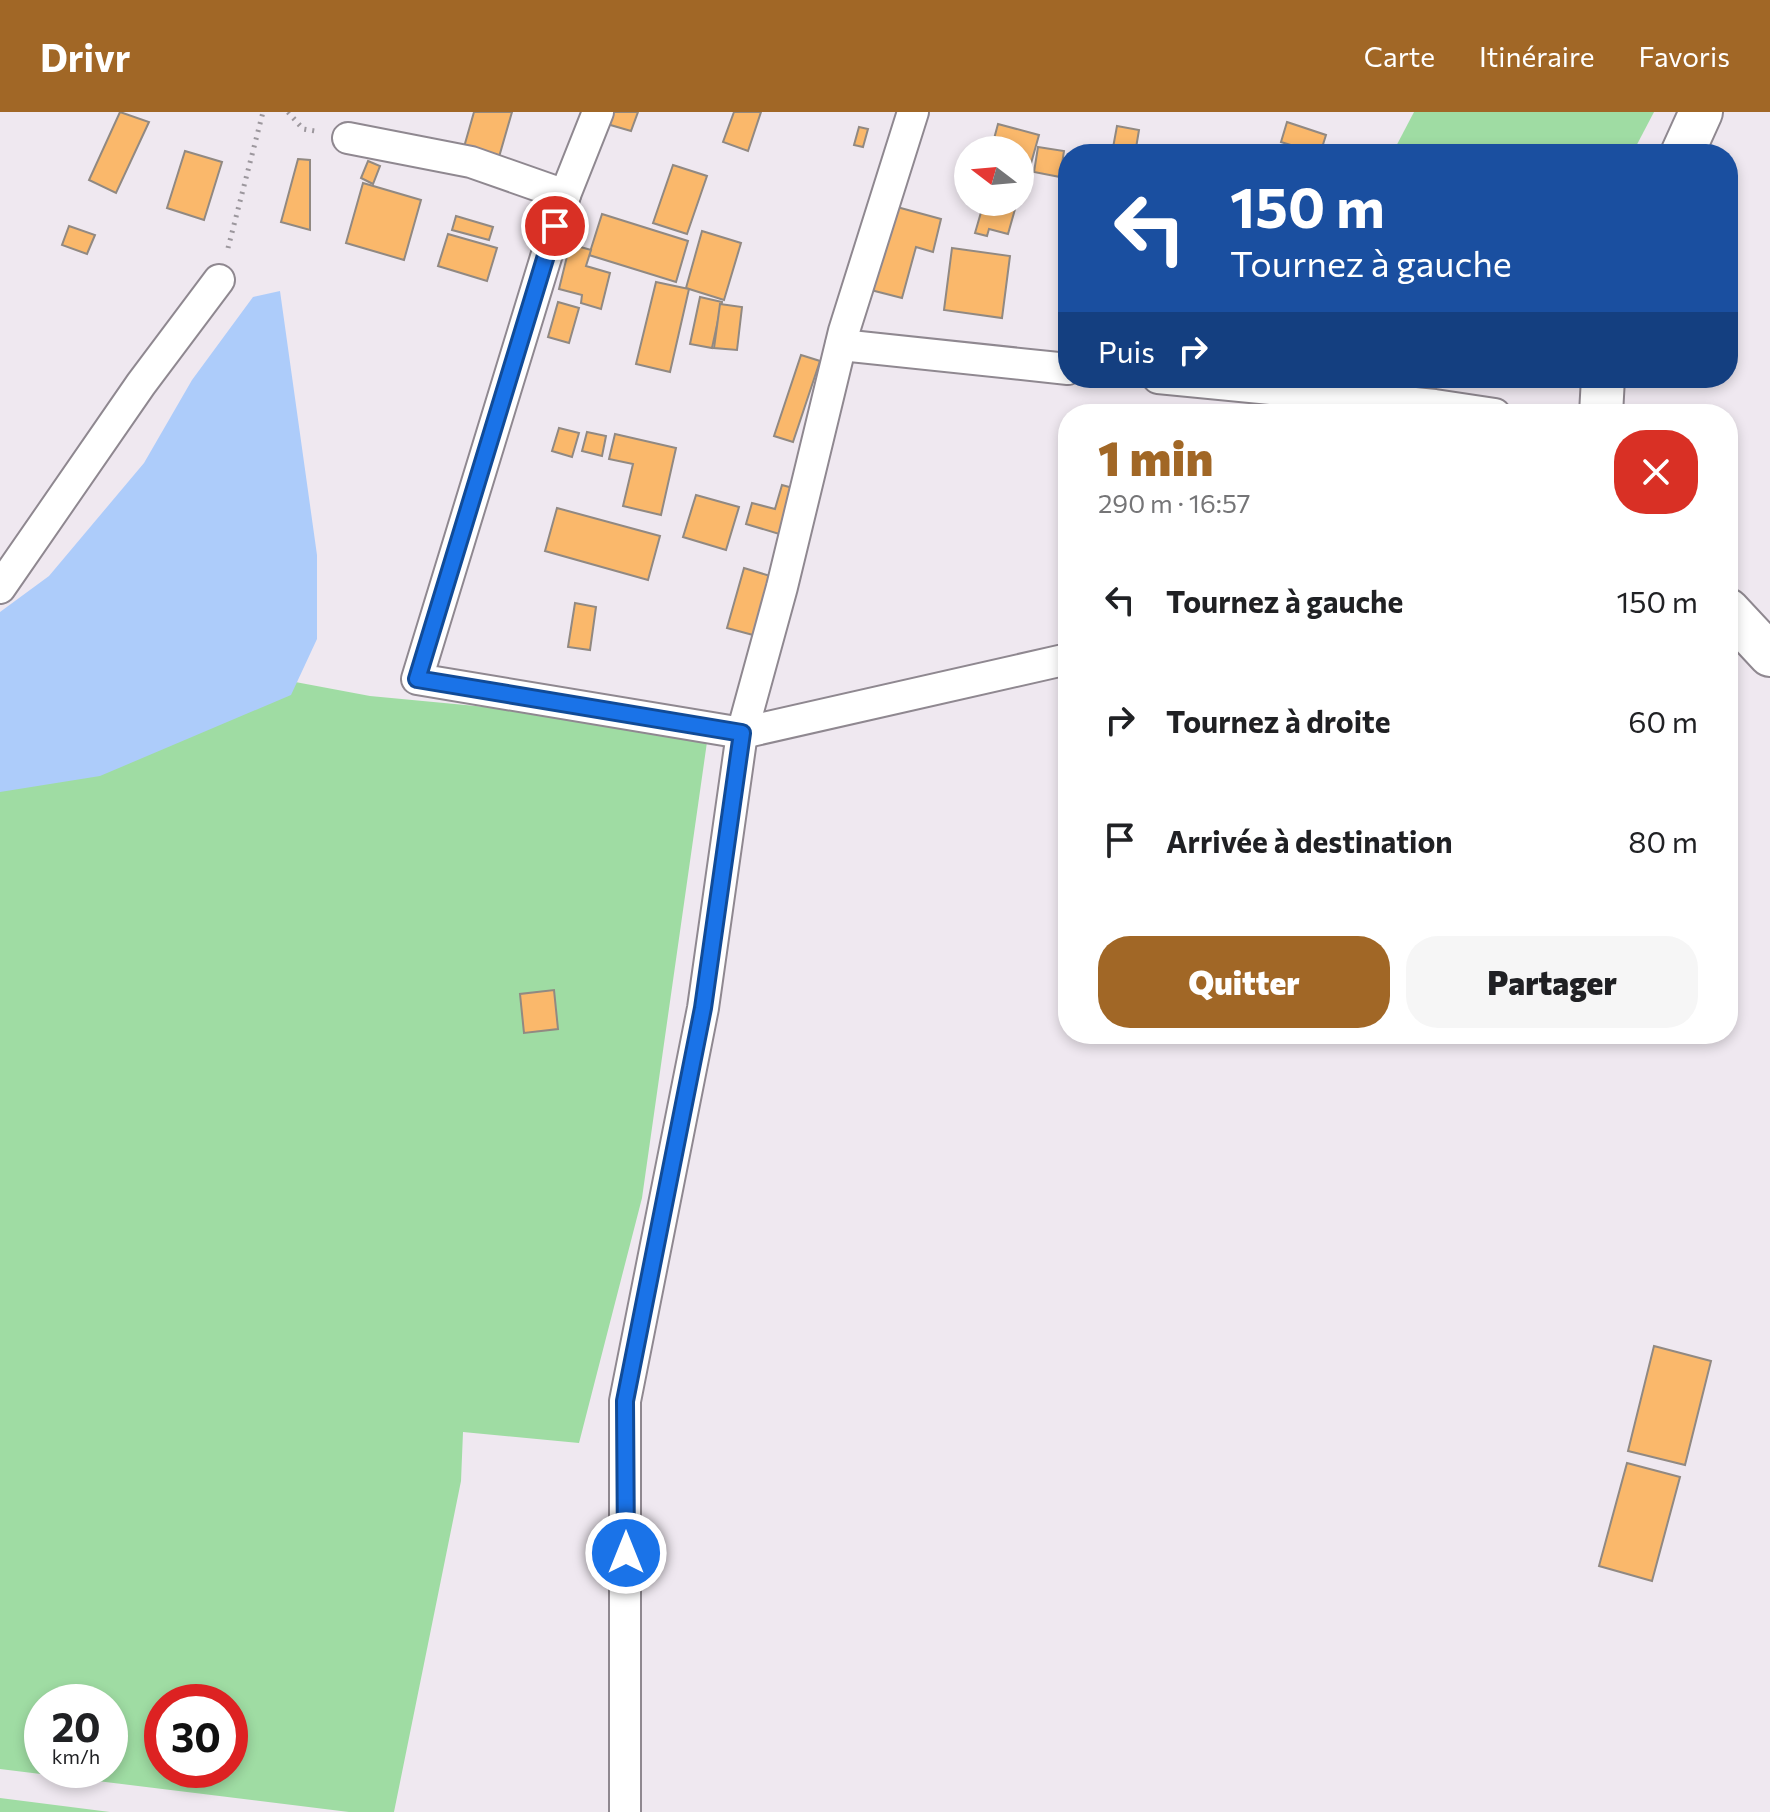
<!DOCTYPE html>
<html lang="fr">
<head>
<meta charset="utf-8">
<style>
  :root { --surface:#fff; --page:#f6f6f6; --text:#202124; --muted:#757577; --accent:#a16726 }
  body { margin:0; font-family:Commissioner,sans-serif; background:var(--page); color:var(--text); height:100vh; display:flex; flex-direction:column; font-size:30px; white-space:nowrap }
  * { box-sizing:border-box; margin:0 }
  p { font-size:26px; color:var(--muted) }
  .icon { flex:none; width:44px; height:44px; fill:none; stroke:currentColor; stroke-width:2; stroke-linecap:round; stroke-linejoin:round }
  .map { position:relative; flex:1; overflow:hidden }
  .panel { position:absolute; left:1058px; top:292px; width:680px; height:640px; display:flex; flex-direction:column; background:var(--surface); border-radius:32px; box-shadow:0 4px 12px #0003 }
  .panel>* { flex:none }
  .guide { position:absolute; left:1058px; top:32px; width:680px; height:244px; border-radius:32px; box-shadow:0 4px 12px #0003; background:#1a4fa0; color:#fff; overflow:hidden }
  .needle { width:52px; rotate:286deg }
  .tools { position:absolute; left:954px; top:24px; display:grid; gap:16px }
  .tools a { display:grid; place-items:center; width:80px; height:80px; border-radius:50%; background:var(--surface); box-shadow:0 4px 12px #0003; font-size:40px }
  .speed { position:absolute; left:24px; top:1572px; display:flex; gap:16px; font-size:40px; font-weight:700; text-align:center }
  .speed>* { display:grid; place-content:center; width:104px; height:104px; border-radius:50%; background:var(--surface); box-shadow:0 4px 12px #0003; line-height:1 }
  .speed small { font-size:20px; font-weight:400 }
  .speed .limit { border:12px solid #d22; background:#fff; color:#111 }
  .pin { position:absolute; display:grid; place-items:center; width:68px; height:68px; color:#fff; margin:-34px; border:4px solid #fff; border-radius:50%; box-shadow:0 2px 8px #0007 }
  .me { position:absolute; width:88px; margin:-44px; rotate:0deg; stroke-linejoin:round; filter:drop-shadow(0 0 6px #0008) }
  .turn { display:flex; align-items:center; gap:28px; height:168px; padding:0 40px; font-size:36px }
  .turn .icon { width:104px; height:104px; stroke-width:2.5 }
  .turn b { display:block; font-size:56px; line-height:68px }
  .then { display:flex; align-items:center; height:76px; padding:0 40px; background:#0003; gap:16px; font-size:30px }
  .round { display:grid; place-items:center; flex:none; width:84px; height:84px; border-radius:32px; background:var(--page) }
  .overview { display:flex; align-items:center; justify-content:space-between; height:136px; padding:0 40px }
  h1 { font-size:48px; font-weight:800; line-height:60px; color:var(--accent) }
  .primary-button { display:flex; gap:16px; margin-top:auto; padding:16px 40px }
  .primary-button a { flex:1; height:92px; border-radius:32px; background:var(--accent); color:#fff; font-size:32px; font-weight:800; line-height:92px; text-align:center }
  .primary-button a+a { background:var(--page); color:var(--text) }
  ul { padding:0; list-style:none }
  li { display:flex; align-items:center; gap:24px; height:120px; padding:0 40px }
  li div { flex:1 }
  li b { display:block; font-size:30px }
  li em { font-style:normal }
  header { display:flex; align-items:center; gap:48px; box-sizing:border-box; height:112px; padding:0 40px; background:var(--accent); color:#fff }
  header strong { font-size:38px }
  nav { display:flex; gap:44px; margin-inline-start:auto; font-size:28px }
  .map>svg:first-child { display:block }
</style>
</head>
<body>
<header>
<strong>Drivr</strong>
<nav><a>Carte</a><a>Itinéraire</a><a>Favoris</a></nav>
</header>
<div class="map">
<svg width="1770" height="1700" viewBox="0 0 1770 1700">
  <rect width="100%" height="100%" fill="#efe8f0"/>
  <g fill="#9fdca3" fill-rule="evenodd">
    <path d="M1414,0H1654L1632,42H1392Z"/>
    <path d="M258,563L370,584L709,616L642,1086L579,1331L463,1320L461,1369L394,1700H349L0,1657V663ZM42,1590H110V1658H42ZM162,1590H230V1658H162Z"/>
    <path d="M0,1686L110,1700H0Z"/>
  </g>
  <path fill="#adccfa" d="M280,179L317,443V527L291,583L100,664L0,680V500L49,464L144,351L192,268L253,185Z"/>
  <g fill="#fab86b" stroke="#918982" stroke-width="2">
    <path d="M120,0L149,10L116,81L89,68Z"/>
    <path d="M474,0H512L499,45L464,35Z"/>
    <path d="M611,0H638L631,19L607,12Z"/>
    <path d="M734,0H761L748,39L723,30Z"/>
    <path d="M1287,10L1326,23L1320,42L1281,30Z"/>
    <path d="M998,12L1039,23L1028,62L1020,60V38H991Z"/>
    <path d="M1117,14L1139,18L1135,42L1112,41Z"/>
    <path d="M859,15L868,17L863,35L854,33Z"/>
    <path d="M1038,35L1064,39L1060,65L1034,60Z"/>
    <path d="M185,39L222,50L204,108L167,96Z"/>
    <path d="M298,47L310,48V118L281,110Z"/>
    <path d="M368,49L380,54L373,72L361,66Z"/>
    <path d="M673,53L707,64L687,122L653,111Z"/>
    <path d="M363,71L421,88L404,148L346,131Z"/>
    <path d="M984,90H1017L1008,122L989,117L987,124L975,121Z"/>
    <path d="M886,92L941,107L933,140L916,135L902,186L863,176Z"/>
    <path d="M602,102L688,129L676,170L589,143Z"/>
    <path d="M456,104L493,115L489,128L452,118Z"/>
    <path d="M69,114L95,123L87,142L62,133Z"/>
    <path d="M702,119L741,131L724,188L686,176Z"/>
    <path d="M448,122L497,136L487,169L438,154Z"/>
    <path d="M570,132L591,138L586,154L610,161L601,197L581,191L582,183L559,177Z"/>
    <path d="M952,136L1010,144L1002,206L944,198Z"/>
    <path d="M656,170L689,177L670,260L636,252Z"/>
    <path d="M700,185L722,190L712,236L690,232Z"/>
    <path d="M558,190L579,196L569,231L548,225Z"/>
    <path d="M720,192L742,195L737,238L714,236Z"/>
    <path d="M801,243L820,249L793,330L774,324Z"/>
    <path d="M559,316L579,321L572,345L552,339Z"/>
    <path d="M587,320L606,324L602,344L582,339Z"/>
    <path d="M615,322L676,336L661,403L623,394L633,352L609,347Z"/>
    <path d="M782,373L800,378L786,424L746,412L752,391L775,397Z"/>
    <path d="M696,383L739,395L726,438L683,425Z"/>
    <path d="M557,396L660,424L648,468L545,439Z"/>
    <path d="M744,456L770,464L753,523L727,516Z"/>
    <path d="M575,491L596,495L590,538L568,535Z"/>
    <path d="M554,878L558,917L524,921L520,882Z"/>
    <path d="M1654,1234L1711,1249L1685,1353L1628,1339Z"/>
    <path d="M1627,1351L1680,1365L1652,1469L1599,1454Z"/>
  </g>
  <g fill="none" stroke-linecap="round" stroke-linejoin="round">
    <defs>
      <g id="street">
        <path d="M598,0L565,83L417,567L742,621L1068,547"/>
        <path d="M348,26L471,50L565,83"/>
        <path d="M841,233L1068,257"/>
        <path d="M1158,266L1435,293L1495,302"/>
        <path d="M0,476L141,272L219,168"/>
        <path d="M625,1700V1289L703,896L742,621L782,475L844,219L913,0"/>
      </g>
      <g id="secondary">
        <path d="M1682,42L1701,0"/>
        <path d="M1601,302L1603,266"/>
        <path d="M1728,498L1770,543"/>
      </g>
    </defs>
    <use href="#street" stroke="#8f8890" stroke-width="34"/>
    <use href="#secondary" stroke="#8f8890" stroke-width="46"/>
    <g stroke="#9c979d" stroke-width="5" stroke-dasharray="2 6" stroke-linecap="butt">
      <path d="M288,0L303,17L315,19"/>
      <path d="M228,136L263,0"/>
    </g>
    <use href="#street" stroke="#fff" stroke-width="30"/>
    <use href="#secondary" stroke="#fff" stroke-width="42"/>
  </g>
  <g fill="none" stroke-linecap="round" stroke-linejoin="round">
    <defs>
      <path id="route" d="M555,114L417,567L742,621L703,896L625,1289L626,1441"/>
    </defs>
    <use href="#route" stroke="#114b97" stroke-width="20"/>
    <use href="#route" stroke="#1a73e8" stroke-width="14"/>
  </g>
</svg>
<div class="tools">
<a><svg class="needle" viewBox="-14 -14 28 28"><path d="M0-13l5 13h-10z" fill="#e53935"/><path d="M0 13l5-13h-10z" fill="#757577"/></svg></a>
</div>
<div class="speed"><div>20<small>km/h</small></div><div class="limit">30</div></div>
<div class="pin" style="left:555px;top:114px;background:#d93025"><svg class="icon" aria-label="arrive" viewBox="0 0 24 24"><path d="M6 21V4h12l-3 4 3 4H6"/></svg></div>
<svg class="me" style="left:626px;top:1441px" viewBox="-20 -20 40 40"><circle r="17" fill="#1a73e8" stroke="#fff" stroke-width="3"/><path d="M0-11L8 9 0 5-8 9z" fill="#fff"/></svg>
<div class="guide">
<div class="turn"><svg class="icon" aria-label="left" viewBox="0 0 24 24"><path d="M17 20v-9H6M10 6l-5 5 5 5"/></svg><div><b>150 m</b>Tournez à gauche</div></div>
<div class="then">Puis<svg class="icon" aria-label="right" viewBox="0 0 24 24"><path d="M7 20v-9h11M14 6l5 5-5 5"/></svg></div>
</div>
<section class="panel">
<div class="overview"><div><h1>1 min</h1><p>290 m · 16:57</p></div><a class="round" style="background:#d93025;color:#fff"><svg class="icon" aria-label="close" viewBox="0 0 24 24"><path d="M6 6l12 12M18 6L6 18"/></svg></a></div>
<ul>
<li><svg class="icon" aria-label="left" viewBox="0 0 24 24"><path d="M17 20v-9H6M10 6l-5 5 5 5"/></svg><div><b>Tournez à gauche</b></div><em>150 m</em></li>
<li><svg class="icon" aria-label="right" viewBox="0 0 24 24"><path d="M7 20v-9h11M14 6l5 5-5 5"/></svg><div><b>Tournez à droite</b></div><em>60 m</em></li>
<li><svg class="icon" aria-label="arrive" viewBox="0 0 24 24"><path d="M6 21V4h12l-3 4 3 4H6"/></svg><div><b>Arrivée à destination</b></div><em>80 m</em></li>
</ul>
<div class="primary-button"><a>Quitter</a><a>Partager</a></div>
</section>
</div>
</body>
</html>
